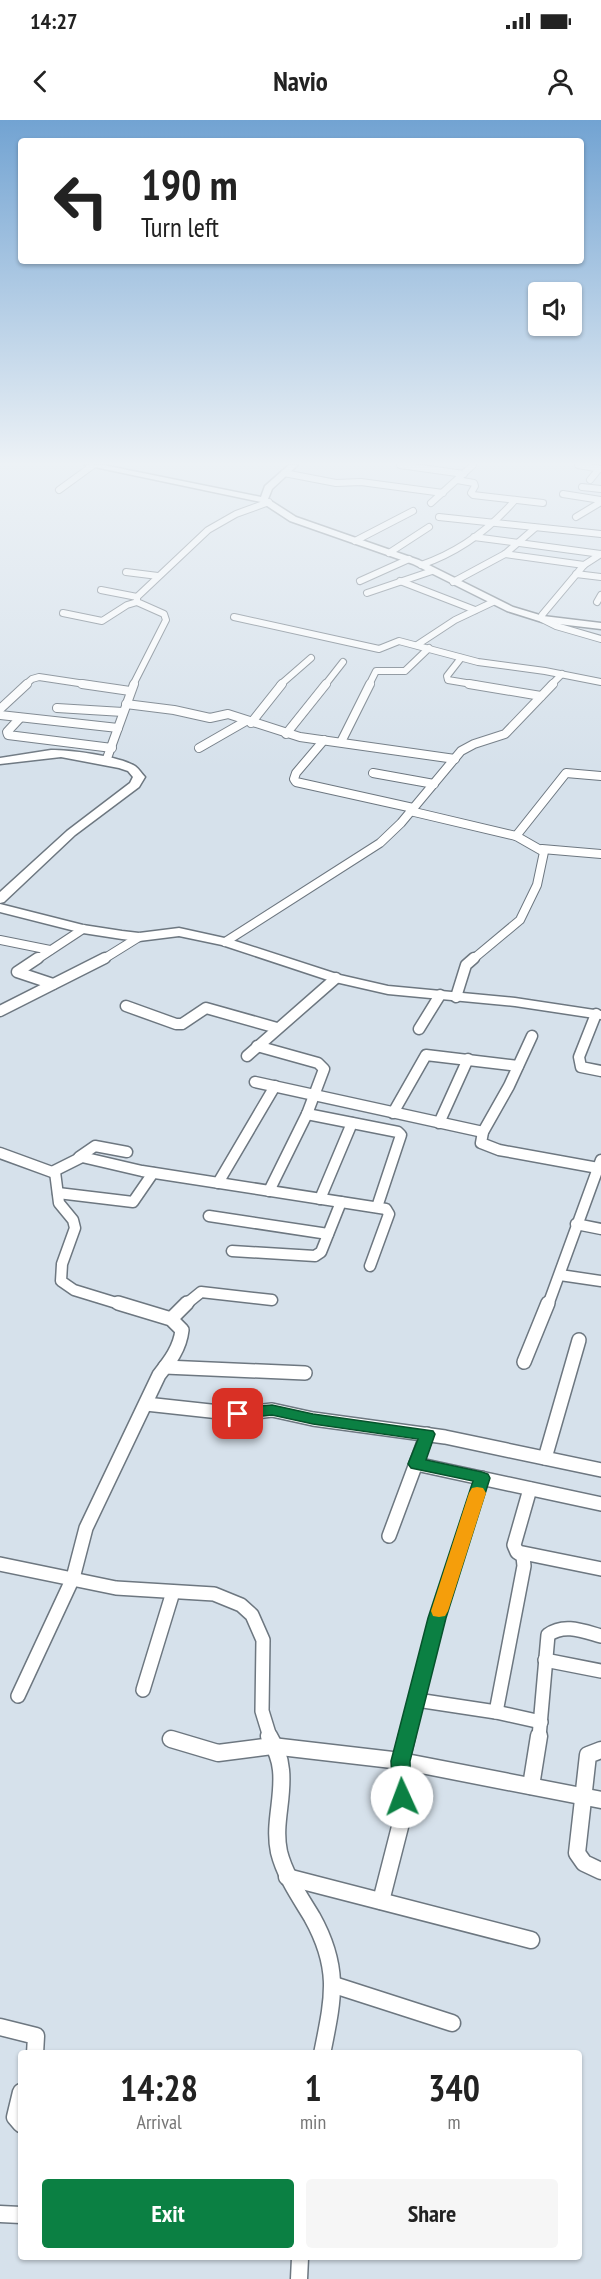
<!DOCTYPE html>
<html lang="en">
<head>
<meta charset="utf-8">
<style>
  :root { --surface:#fff; --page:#f6f6f6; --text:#222; --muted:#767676; --accent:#0b8043 }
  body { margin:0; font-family:"PT Sans Narrow",sans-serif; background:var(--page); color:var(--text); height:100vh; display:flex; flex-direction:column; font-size:22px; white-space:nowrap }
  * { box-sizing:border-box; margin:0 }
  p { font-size:20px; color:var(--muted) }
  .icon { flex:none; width:33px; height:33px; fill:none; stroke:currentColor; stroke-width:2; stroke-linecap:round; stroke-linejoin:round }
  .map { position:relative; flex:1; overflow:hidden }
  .details { position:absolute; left:18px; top:1930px; width:564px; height:210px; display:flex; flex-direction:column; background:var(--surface); border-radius:6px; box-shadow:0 2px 4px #0004 }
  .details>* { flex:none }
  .top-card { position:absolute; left:18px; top:18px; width:566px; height:126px; border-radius:6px; box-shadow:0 2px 4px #0004; background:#fff; color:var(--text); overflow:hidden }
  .controls { position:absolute; left:528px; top:162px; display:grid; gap:12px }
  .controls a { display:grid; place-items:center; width:54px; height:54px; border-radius:6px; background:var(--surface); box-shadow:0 2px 4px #0004; font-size:30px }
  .pin { position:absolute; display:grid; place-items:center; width:51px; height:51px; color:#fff; margin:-26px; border-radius:12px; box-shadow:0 3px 9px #0006 }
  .me { position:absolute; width:66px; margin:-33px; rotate:358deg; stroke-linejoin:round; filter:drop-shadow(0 0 4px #0008) }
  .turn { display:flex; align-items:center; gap:21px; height:126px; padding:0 24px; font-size:27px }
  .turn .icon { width:78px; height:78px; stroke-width:2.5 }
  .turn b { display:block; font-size:42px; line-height:51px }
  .eta { display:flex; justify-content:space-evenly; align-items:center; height:102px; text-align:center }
  .eta b { font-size:36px; font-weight:600; line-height:42px }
  .button { display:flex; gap:12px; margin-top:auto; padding:12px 24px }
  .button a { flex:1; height:69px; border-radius:6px; background:var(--accent); color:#fff; font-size:24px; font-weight:600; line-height:69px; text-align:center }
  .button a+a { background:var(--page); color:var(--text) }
  .status { display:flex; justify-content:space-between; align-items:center; height:42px; padding:0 30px; background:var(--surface); direction:ltr }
  .status svg { height:16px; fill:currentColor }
  header { display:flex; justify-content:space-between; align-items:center; height:78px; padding:0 24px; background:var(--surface); font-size:27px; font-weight:600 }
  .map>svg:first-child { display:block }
</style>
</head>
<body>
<div class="status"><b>14:27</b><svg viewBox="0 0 49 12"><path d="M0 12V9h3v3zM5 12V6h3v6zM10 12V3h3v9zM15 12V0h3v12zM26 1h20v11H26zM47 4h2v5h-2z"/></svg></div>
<header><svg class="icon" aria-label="back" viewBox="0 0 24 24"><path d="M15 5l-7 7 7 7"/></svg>Navio<svg class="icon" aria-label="person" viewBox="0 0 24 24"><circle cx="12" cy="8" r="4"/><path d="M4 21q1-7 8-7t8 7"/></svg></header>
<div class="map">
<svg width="601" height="2159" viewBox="0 0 601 2159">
  <rect width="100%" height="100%" fill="#d6e1eb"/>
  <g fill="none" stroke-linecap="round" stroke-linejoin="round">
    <defs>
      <g id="street-far4">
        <path d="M400,345L464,354"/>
        <path d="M578,345L601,349"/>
        <path d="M284,353L336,363L361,362L443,373"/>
        <path d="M457,360L474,363L475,366L471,373L473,375L543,383"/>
        <path d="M590,360L599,349"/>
        <path d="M582,367L601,369"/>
        <path d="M59,370L92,346"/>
        <path d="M563,374L601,380"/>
        <path d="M431,383L473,345"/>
        <path d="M439,397L601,414"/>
        <path d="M576,397L601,382"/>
        <path d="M474,417L601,434"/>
        <path d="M355,421L413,391"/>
        <path d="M389,433L429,407"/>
        <path d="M505,434L584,445"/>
        <path d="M601,434L584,445L542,495V499L556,506L601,519"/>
        <path d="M421,445C459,432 489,410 515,380"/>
        <path d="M126,452L158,456"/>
        <path d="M576,454L601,457"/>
        <path d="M360,461L409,439"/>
        <path d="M400,461L475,490"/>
        <path d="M453,462L505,434L535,408"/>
        <path d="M101,470L137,477"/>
        <path d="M367,473L432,451"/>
        <path d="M597,482L601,475"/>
        <path d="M63,493L102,501L127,485L137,482"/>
        <path d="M234,497L379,529L399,521L478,542L545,551L601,562"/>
        <path d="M417,525L455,500L493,482"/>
        <path d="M461,538L447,556L448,560L478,565"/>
        <path d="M25,565L32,559L39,557L92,565"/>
        <path d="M133,565L166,500L164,494L137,482V477L208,410L236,394L269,382"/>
        <path d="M280,565L311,538"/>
        <path d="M325,565L343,542"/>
        <path d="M369,565L376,551H405L429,528"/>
        <path d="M551,565L562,554"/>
      </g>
      <g id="street-far3">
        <path d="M82,564L130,571"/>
        <path d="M469,564L541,576"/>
        <path d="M126,584L174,590L210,598L228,594L300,617L455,639"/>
        <path d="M57,588L123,592"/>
        <path d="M0,589L27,564"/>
        <path d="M0,595L118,608"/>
        <path d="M20,598L7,612L8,615L112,628"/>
        <path d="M251,603L282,564"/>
        <path d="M286,614L326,564"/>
        <path d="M324,620L296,653L294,659L296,662L413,688"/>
        <path d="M341,622L370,564"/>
        <path d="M199,628L246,601"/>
        <path d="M106,641L134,564"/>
        <path d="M373,653L434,664"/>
        <path d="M410,691L516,716L544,732L537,765L520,800L472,840"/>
        <path d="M516,716L566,653L601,656"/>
        <path d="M542,729L601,734"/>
        <path d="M0,820L50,830"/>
        <path d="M225,822L380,723L401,703L461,631L474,624L505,614L553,564"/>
        <path d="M36,840L83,809"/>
        <path d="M102,840L139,817"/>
      </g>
      <g id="street-far2">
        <path d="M38,838L17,852L53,864"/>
        <path d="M456,877L466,845L474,838"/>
        <path d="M126,886L176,904H182L206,888L277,908"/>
        <path d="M0,891L105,838"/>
        <path d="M596,894L579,937L581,947L601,951"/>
        <path d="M419,909L440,875"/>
        <path d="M532,916L509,966L483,1012L481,1023L499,1030L598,1048"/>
        <path d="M257,926L318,943L324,949L307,994L269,1071"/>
        <path d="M247,936L336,858"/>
        <path d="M255,962L483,1012"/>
        <path d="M393,993L426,935L518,946"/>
        <path d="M307,994L398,1012L401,1015L377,1087"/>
        <path d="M439,1003L468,939"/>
        <path d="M0,1033L52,1052L82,1037L142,1051L386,1089L389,1094L370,1146"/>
        <path d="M79,1037L95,1026L127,1032"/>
        <path d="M55,1052L59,1083L73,1100L75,1108L62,1144L61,1161L74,1170L123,1185"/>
        <path d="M218,1063L275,966"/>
        <path d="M58,1073L133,1082L153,1053"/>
        <path d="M320,1079L352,1003"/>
        <path d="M209,1096L328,1114"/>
        <path d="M576,1104L601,1109"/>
        <path d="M232,1131L315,1136L321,1132L341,1082"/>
        <path d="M560,1155L601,1161"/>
        <path d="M185,1185L201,1172L272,1180"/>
        <path d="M548,1185L601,1040"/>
      </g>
      <g id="street-far1">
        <path d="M171,1199L187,1183"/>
        <path d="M524,1242L548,1183"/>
        <path d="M165,1247L305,1253"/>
        <path d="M146,1284L238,1294L272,1290L313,1299L445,1317L601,1350"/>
        <path d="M545,1338L579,1220"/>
        <path d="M416,1344L601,1384"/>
        <path d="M389,1416L427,1314"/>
        <path d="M518,1432L601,1449"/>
        <path d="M0,1444L116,1468L214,1474L241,1485L252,1495L263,1520L262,1591L270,1617"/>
        <path d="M545,1540L601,1551"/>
        <path d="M143,1570L173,1472"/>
        <path d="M18,1576L73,1458L86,1408L159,1255C170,1241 180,1228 182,1210L171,1199L118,1183"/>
        <path d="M417,1580L496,1592L541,1602"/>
        <path d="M496,1592L524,1446L523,1436L517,1432L514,1425L530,1369"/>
        <path d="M407,1617L437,1498L482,1358"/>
        <path d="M539,1617L548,1515C564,1503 583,1511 601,1516"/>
      </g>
      <g id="street">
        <path d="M269,1616C275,1627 280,1637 281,1650C284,1678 273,1704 279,1732C285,1756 300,1777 312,1797C341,1849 333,1879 322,1934"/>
        <path d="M171,1619L218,1633L272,1626L401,1641L601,1680"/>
        <path d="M601,1630L588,1635L577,1733L584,1743L601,1751"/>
        <path d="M531,1666L539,1616"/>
        <path d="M287,1757L531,1820"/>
        <path d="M381,1781L403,1695L401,1641L407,1616"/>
        <path d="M334,1865L452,1903"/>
        <path d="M0,1907L36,1916L35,1934"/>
        <path d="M21,1972L15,1997L21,2004"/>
        <path d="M0,2094L21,2095"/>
        <path d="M299,2159L300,2138"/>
      </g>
      <g id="secondary">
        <path d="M85,345H103L261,377L265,366L289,345H298L272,369L268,379L296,397L419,440L513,487L543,496L601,503V509L542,502L507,491L413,444L290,401L261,382Z"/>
        <path d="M51,630C71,630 118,636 135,646C139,649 142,654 145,657L139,667L75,715L4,782L0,783V772L67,711L130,663L133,657L128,651L119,648L61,637L0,644V638Z"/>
        <path d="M0,784L83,805L122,811L139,813L179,808L229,819L340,855L388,866L515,878L601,891V899L515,886L388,874L331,861L222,825L179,816L139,821L122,819L83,813L0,792Z"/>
      </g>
    </defs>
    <use href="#street-far4" stroke="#6d7780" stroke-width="8"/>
    <use href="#street-far3" stroke="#6d7780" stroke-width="10"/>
    <use href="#street-far2" stroke="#6d7780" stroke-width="13"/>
    <use href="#street-far1" stroke="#6d7780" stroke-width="16"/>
    <use href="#street" stroke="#6d7780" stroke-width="19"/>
    <use href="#secondary" stroke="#6d7780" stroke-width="3"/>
    <use href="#street-far4" stroke="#fff" stroke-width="6"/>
    <use href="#street-far3" stroke="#fff" stroke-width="8"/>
    <use href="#street-far2" stroke="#fff" stroke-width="10"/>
    <use href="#street-far1" stroke="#fff" stroke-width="13"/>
    <use href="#street" stroke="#fff" stroke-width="16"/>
    <use href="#secondary" fill="#fff" fill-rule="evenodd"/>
  </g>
  <linearGradient id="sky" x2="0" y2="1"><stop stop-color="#72a3d2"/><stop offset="0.53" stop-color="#edf2f6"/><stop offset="1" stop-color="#edf2f6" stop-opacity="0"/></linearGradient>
  <rect width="601" height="648" fill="url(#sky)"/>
  <path fill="#0b8043" stroke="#07532c" stroke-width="1.5" d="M272,1285L313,1294L433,1311L435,1314L426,1340L482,1352L488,1354L490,1358L446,1498L410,1641L411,1677L409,1682L402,1685L395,1682L393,1677L391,1641L428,1498L473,1361L411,1348L408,1344L418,1319L313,1304L272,1295L238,1299L232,1297L230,1294L232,1290L238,1288Z"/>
  <path fill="#f59e0b" d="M477,1367L483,1368L486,1373L448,1491L445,1496L439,1497L433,1496L431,1491L469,1373L472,1368Z"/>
</svg>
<div class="controls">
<a><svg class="icon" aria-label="sound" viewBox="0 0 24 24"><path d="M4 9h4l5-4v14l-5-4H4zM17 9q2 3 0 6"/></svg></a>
</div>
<div class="pin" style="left:238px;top:1294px;background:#d93025"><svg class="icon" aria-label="arrive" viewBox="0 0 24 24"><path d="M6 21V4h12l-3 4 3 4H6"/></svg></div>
<svg class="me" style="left:402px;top:1677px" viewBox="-20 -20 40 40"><circle r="19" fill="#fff"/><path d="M0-13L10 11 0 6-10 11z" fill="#0b8043"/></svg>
<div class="top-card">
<div class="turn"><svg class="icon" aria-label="left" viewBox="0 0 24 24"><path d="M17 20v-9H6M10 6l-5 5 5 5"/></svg><div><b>190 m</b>Turn left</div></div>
</div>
<section class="details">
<div class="eta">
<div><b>14:28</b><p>Arrival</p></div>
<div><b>1</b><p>min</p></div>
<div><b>340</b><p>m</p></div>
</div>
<div class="button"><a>Exit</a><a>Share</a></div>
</section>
</div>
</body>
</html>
